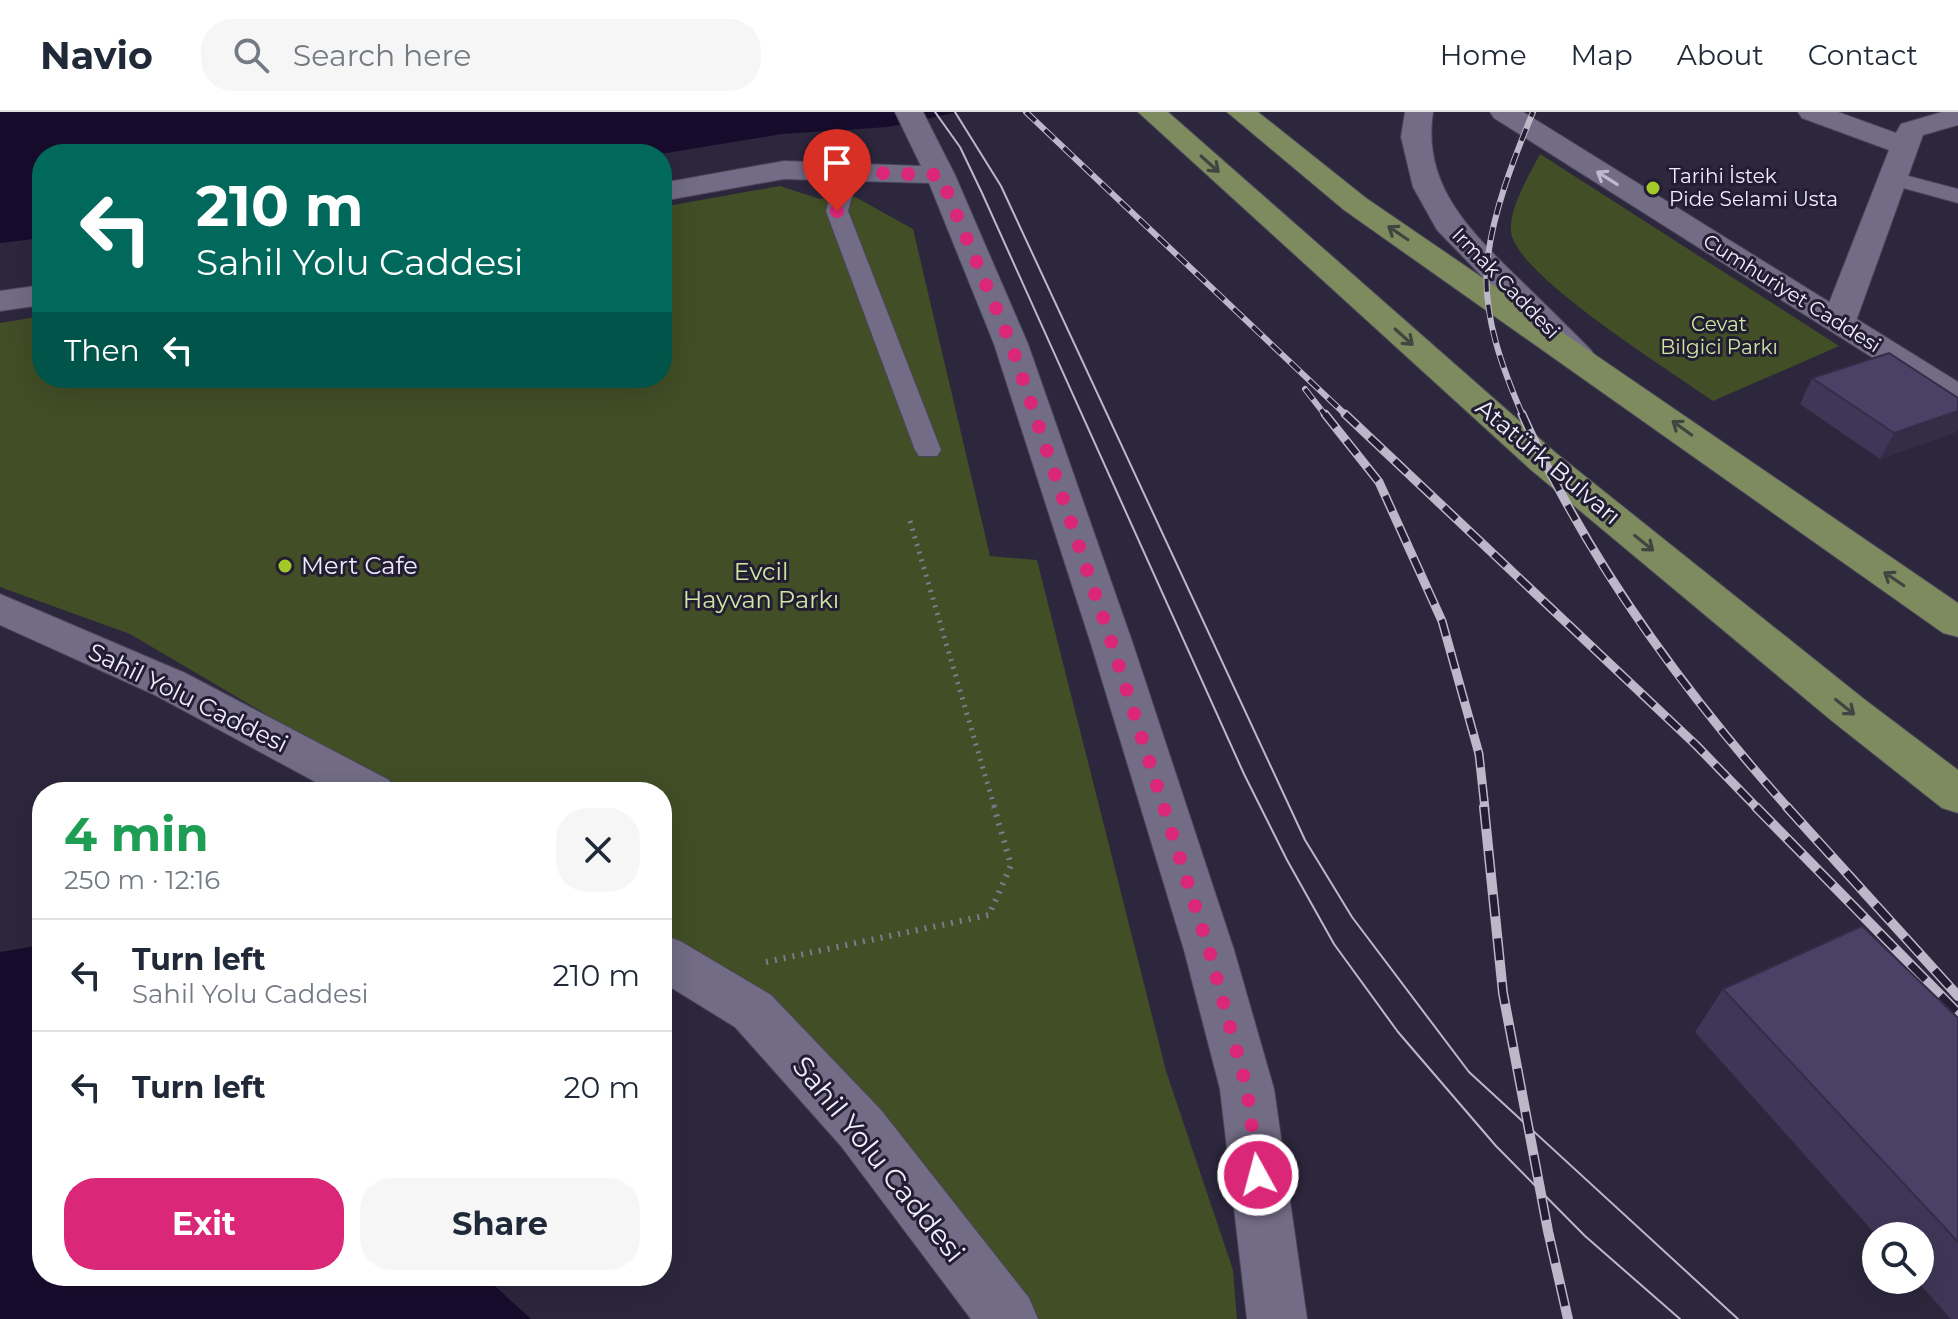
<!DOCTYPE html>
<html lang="en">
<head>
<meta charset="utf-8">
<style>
  :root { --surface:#fff; --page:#f6f6f7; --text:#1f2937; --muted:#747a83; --line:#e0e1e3; --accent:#db2777 }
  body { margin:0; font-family:Montserrat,sans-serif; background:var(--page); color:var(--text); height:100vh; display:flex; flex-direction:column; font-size:30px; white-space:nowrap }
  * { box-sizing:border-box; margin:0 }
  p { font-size:26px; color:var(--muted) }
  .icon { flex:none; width:44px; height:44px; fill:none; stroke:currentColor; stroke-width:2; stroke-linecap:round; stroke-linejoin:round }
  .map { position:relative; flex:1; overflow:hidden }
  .sheet { position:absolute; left:32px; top:670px; width:640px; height:504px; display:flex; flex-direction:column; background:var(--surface); border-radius:32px; box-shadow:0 8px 32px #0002 }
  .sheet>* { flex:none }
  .banner { position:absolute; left:32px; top:32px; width:640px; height:244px; border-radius:32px; box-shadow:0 8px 32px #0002; background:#00695c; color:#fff; overflow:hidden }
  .buttons { position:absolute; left:1862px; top:1110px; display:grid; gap:16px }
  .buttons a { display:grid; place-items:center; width:72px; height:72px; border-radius:50%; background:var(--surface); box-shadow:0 8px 32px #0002; font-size:40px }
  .pin { position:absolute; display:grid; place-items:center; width:68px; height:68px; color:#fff; margin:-82px -34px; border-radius:50% 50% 50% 0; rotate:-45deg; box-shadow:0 0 8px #0007 }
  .pin .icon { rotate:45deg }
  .me { position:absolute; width:88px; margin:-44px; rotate:353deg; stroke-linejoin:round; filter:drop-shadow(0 0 6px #0008) }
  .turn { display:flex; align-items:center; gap:28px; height:168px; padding:0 32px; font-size:36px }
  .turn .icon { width:104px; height:104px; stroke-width:2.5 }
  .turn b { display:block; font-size:56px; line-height:68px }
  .then { display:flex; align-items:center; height:76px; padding:0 32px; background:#0003; gap:16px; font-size:30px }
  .round { display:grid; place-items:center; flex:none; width:84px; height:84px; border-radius:32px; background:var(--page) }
  .overview { display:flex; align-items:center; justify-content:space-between; height:136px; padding:0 32px }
  h1 { font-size:48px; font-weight:700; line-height:60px; color:#1e9e55 }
  .button { display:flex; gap:16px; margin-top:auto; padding:16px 32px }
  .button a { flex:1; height:92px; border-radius:32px; background:var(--accent); color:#fff; font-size:32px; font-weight:700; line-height:92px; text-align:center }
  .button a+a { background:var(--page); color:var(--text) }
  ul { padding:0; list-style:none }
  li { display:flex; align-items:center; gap:24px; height:112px; padding:0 32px; border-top:2px solid var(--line) }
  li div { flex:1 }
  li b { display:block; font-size:30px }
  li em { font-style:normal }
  header { display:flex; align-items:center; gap:48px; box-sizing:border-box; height:112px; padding:0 40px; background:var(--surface); border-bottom:2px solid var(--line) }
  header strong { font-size:38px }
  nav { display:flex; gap:44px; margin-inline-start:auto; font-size:28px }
  .search { width:560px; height:72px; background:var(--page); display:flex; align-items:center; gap:20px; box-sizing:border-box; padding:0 28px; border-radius:32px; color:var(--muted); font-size:30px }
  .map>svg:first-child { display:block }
</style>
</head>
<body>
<header>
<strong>Navio</strong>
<div class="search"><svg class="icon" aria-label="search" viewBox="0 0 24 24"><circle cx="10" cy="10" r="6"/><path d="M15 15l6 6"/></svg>Search here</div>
<nav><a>Home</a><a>Map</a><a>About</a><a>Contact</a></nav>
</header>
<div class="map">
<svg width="1958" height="1207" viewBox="0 0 1958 1207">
  <rect width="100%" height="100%" fill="#2d273d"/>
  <g fill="#424e26">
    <path d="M1540,42L1839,234L1713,289C1668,257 1531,172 1513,127C1503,105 1530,62 1540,42Z"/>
    <path d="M780,74L820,87L850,82L913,117L990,444L1037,448L1166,959L1233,1158L1237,1207H1024L662,836V680H398L130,522L0,475V211L42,204V266H662V95Z"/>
  </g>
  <g fill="#180c2d">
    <path d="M0,0H959L888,15L782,22L660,42H42V126L0,131Z"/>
    <path d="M42,833V1164H484L531,1207H0V840Z"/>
  </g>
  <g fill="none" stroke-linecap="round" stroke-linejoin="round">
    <defs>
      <g id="lane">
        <path d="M848,54L859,60L848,99L941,338L937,344H919L915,338L826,99L837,60Z"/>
        <path d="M1893,60L1958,77V91L1885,71L1882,66L1885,61Z"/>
      </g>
      <g id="street">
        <path d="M895,0H923L955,63L1028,232L1133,532L1234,838L1274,977L1307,1207H1247L1220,977L1184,838L1091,532L994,232L929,71L784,67L662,89V71L784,49L921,54Z"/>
        <path d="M1798,0H1838L1896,21L1901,12L1942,0H1958V13L1923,23L1856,209L1851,216L1839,219L1827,216L1822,209L1889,38L1802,6Z"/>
        <path d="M42,173V193L0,199V179Z"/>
        <path d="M0,482L185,561L389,668L396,680H334L155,583L0,513Z"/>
        <path d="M662,823L680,829L771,883L881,998L1029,1186L1038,1207H971L841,1034L735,915L662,870Z"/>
      </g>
      <g id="secondary">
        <path d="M1405,0H1433C1422,72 1468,117 1516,164C1541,188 1566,213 1591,238L1596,245L1591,252L1579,255L1567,252L1437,118L1413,75L1401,25Z"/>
        <path d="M1490,0H1523L1958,270V296L1946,292L1494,6Z"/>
      </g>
      <g id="primary">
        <path d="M1138,0H1168L1556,341L1864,587L1958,658V701L1942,696L1832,609L1530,357Z"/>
        <path d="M1227,0H1258L1366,86L1958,491V525L1943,521L1344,98Z"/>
      </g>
    </defs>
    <use href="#lane" stroke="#4a4558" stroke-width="2"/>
    <use href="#street" stroke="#4a4558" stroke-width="2"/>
    <use href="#secondary" stroke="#4a4558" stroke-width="2"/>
    <use href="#primary" stroke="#4a4558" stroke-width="2"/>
    <path stroke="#7f7a8d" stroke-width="5" stroke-dasharray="2 6" stroke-linecap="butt" d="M910,409L995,697"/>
    <path stroke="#7f7a8d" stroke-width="6" stroke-dasharray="2 7" stroke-linecap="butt" d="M766,850L989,803L1011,753L994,695"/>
    <use href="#lane" fill="#726c86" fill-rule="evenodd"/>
    <use href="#street" fill="#726c86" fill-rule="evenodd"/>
    <use href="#secondary" fill="#726c86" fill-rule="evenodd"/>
    <use href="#primary" fill="#7d8b5e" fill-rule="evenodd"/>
    <g stroke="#bcb8c9" stroke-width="2">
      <path d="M935,0L960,35L982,81L1244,662L1287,748L1334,832L1398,920L1496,1034L1585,1124L1680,1207"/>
      <path d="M955,0L1001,74L1305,728L1352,805L1469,960L1738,1207"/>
    </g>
    <defs>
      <g id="rail-far2">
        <path d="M1026,0L1347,304"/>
        <path d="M1305,277L1326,304"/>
        <path d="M1523,304C1503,258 1483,205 1487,154C1491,104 1514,46 1533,0"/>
      </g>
      <g id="rail-far1">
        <path d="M1325,302L1379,370L1442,509L1479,642L1485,697"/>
        <path d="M1345,302L1696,633L1758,697"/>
        <path d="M1522,302C1587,448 1682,578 1789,697"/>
      </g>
      <g id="rail">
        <path d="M1484,695L1503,881L1548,1119L1568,1207"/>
        <path d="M1756,695L1958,901"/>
        <path d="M1787,695L1958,884"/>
      </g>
    </defs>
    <use href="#rail-far2" stroke="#bcb8c9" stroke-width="6"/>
    <use href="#rail-far1" stroke="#bcb8c9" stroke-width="9"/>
    <use href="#rail" stroke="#bcb8c9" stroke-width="10"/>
    <use href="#rail-far2" stroke="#231d33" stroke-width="4" stroke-dasharray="13" stroke-linecap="butt"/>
    <use href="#rail-far1" stroke="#231d33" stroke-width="6" stroke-dasharray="17" stroke-linecap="butt"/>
    <use href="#rail" stroke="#231d33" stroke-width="7" stroke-dasharray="22" stroke-linecap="butt"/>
  </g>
  <g fill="#403758">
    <path d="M1812,266L1958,286V317L1956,320L1880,347L1800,292Z"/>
    <path d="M1723,877L1958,906V1207H1951L1916,1168H1920V1124H1877L1695,920Z"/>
  </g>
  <path fill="#342d47" d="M1958,299V317L1956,320L1880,347L1894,321Z"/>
  <g fill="#4b4066" stroke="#342d47" stroke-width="2">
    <path d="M1889,241L1958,286V299L1894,321L1812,266Z"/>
    <path d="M1862,814L1958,906V1130L1723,877Z"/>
  </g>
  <defs><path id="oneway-shaft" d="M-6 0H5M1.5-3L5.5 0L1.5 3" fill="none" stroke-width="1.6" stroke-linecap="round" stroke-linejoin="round" transform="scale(2)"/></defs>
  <g stroke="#424442">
    <use href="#oneway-shaft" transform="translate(1210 52) rotate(42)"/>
    <use href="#oneway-shaft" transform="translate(1398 121) rotate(-146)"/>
    <use href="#oneway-shaft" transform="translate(1404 225) rotate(42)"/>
    <use href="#oneway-shaft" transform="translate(1682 316) rotate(-144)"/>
    <use href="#oneway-shaft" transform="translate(1644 431) rotate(39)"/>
    <use href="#oneway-shaft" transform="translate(1894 467) rotate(-146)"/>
    <use href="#oneway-shaft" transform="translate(1845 595) rotate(39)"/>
  </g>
  <use stroke="#beb9cd" href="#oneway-shaft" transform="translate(1607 66) rotate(-148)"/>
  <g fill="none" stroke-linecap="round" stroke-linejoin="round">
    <path stroke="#db2777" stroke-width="14" stroke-dasharray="0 25.2" d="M837,99L848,60L940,63L1011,232L1112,532L1209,838L1247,977L1258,1063"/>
  </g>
  <g fill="#a2c928" stroke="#231d33" stroke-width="3">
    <circle cx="1653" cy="76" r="8"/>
    <circle cx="285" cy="454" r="8"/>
  </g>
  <g text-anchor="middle" stroke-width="6" stroke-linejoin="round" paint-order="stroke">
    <g font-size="20" fill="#f0edfc" stroke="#231d33" text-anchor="start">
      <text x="1669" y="71">Tarihi İstek<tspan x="1669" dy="23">Pide Selami Usta</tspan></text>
    </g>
    <g font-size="20" fill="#f0edfc" stroke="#231d33">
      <text transform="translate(1506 171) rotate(46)" y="7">Irmak Caddesi</text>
      <text transform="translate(1792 181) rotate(32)" y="7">Cumhuriyet Caddesi</text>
    </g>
    <g font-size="20" fill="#d0e7a1" stroke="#231d33">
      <text x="1719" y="219">Cevat<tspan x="1719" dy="23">Bilgici Parkı</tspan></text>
    </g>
    <g font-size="24" fill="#f0edfc" stroke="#231d33">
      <text transform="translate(1548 350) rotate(40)" y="8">Atatürk Bulvarı</text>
      <text transform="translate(188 586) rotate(26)" y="8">Sahil Yolu Caddesi</text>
    </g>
    <g font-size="24" fill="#f0edfc" stroke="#231d33" text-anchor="start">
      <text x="301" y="462">Mert Cafe</text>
    </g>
    <g font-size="24" fill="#d0e7a1" stroke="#231d33">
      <text x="761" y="468">Evcil<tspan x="761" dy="28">Hayvan Parkı</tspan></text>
    </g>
    <g font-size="28" fill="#f0edfc" stroke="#231d33">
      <text transform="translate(879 1047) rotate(51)" y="10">Sahil Yolu Caddesi</text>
    </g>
  </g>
</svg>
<div class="buttons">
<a><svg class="icon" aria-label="search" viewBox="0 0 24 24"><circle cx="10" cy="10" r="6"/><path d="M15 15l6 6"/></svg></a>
</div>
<div class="pin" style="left:837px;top:99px;background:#d93025"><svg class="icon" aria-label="arrive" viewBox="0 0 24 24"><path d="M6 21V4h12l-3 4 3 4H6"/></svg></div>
<svg class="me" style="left:1258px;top:1063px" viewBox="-20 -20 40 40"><circle r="17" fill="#db2777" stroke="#fff" stroke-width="3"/><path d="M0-11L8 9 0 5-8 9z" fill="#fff"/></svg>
<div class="banner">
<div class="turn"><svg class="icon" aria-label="left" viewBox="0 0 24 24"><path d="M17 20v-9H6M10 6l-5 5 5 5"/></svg><div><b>210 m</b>Sahil Yolu Caddesi</div></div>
<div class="then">Then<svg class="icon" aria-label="left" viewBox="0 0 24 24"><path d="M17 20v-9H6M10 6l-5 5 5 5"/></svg></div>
</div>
<section class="sheet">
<div class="overview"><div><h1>4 min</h1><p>250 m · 12:16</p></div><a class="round"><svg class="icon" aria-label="close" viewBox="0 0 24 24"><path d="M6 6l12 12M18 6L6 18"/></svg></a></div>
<ul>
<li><svg class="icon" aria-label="left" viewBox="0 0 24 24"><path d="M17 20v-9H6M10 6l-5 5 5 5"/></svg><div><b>Turn left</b><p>Sahil Yolu Caddesi</p></div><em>210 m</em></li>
<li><svg class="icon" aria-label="left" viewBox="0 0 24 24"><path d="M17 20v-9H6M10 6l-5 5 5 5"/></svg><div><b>Turn left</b></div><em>20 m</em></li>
</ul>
<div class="button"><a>Exit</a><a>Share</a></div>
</section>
</div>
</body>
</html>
